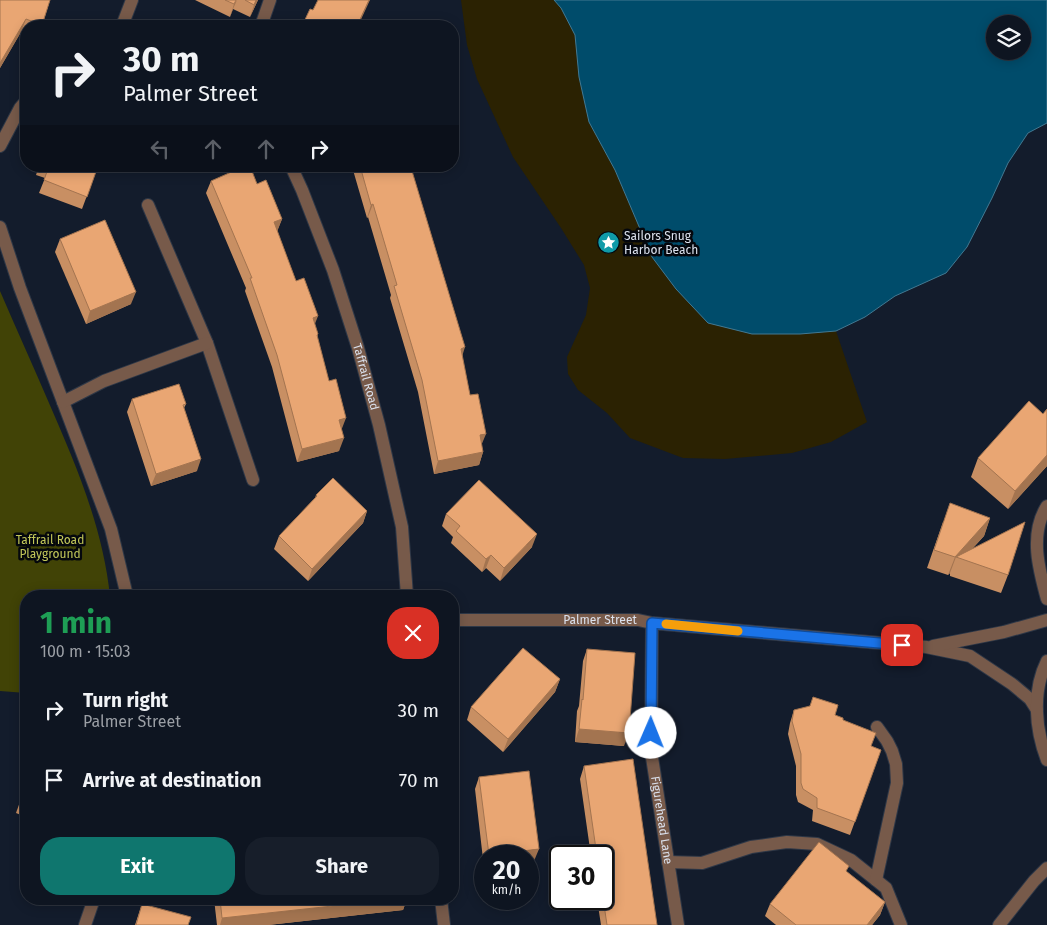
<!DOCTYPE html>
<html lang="en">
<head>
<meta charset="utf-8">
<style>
  :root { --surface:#0e1521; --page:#171e2a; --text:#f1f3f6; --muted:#9b9fa5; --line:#2e343f; --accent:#0f766e }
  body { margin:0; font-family:"Fira Sans",sans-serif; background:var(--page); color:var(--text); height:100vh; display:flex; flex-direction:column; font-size:19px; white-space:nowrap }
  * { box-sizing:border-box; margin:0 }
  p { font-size:16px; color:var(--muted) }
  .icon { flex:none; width:28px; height:28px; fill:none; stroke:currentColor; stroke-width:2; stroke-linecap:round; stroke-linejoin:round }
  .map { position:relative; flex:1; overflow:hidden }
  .drawer { position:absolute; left:20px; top:590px; width:439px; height:315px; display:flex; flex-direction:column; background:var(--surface); border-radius:20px; box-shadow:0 2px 12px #0003,0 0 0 1px var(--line) }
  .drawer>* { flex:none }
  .guide { position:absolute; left:20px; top:20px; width:439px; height:152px; border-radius:20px; box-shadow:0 2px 12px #0003,0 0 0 1px var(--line); background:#0e1521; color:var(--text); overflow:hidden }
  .buttons { position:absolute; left:986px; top:15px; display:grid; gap:10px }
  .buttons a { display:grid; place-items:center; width:45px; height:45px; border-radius:50%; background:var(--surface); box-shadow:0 2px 12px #0003,0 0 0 1px var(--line); font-size:25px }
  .speed { position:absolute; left:474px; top:845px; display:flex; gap:10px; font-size:25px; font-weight:700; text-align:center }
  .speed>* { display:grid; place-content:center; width:65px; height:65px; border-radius:50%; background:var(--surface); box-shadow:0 2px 12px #0003,0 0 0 1px var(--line); line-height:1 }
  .speed small { font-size:12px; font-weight:400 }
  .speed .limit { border:2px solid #111; border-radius:8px; background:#fff; color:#111 }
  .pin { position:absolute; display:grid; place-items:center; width:42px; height:42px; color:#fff; margin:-21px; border-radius:10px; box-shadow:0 2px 8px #0006 }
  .me { position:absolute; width:55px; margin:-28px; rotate:1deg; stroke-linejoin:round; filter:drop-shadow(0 0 4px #0008) }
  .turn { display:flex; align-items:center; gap:18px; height:105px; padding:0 20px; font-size:22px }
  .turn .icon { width:65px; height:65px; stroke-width:2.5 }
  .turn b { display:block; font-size:35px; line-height:42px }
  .lanes { display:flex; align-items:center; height:48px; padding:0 20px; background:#0003; justify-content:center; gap:25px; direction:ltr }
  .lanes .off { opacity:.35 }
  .round { display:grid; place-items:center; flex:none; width:52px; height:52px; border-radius:20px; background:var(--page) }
  .headline { display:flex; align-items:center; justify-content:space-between; height:85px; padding:0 20px }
  h1 { font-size:30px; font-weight:700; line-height:38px; color:#1e9e55 }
  .action { display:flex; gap:10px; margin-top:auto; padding:10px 20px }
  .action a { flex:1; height:58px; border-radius:20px; background:var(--accent); color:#fff; font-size:20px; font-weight:700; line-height:58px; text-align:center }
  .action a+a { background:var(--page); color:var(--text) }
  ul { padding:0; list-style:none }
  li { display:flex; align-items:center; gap:15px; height:70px; padding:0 20px }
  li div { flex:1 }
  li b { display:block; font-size:19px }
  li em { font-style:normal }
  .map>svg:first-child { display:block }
</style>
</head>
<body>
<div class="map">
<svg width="1047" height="925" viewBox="0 0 1047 925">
  <rect width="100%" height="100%" fill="#131c2c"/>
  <path fill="#414306" d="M0,291C16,328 33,366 49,403C76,465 103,528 110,596H26V693L0,691Z"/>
  <path fill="#2b2202" d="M461,0H554L561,8L575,35L579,77L589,122L615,170L652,257L676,289L708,323L800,334L836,331L867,422L831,442L792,453L725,459L683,458L630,438L607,413L578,390L568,374L567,357L586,315L590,288L584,265L561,228L513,157L477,79L467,45Z"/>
  <path fill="#004c6b" stroke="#427992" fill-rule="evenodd" d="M554,0H1047V123L1028,133L1008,163L992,198L967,247L946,273L895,296L865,317L836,331L800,334H752L708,323L676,289L652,257L615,170L589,122L579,77L575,35L561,8ZM995,24H1022V51H995Z"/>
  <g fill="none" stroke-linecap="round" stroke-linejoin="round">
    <defs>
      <g id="minor">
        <path d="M122,26L132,0"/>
        <path d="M261,26L270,0"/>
        <path d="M0,146L20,108L26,101"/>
        <path id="s1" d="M291,166L302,190L333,270L358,348L379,425L402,527L407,596"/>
        <path d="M148,205L207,343L253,480"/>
        <path d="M0,227L20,288L111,529L127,596"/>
        <path d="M63,402L104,381L207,343"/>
        <path d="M1047,506C1029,534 1039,570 1047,599"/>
        <path id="s2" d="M452,620H638L652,623L926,647L970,656L1012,684L1030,699L1037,710"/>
        <path id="s3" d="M652,623L651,751L678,925"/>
        <path d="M933,646L1004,632L1047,620"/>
        <path d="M1047,661C1032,691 1035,729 1047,760"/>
        <path d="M668,862L702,863L751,847L787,842L817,844L851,860L886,888L901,925"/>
        <path d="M876,880L897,783L896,764L892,751L887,741L877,727"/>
        <path d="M441,899L444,925"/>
        <path d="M85,925L94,899"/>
        <path d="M999,925L1034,881L1047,868"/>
      </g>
    </defs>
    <use href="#minor" stroke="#2f3847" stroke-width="14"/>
    <use href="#minor" stroke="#775a4a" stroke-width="12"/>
  </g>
  <g fill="#c88f63">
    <path d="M0,0H50L42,26H26V34L21,32L0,68Z"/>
    <path d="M195,0H258L250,17L233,9L230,17Z"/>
    <path d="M39,166H98L82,209L39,193L45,178L36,175Z"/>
    <path d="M350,166H407L462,356L470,395L483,452L479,465L434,474L418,392L390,298L391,295L368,217L367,218L353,170H351Z"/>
    <path d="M211,181L257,184L282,219L277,231L296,281L318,334L317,337L342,430L339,451L297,462L272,367L245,291L246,288L206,193Z"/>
    <path d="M60,239L131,304L86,324L55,252Z"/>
    <path d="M132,399L186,404L184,408L197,471L151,486L127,412Z"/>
    <path d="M1047,409V466L1008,509L971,477L978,458L1043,414Z"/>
    <path d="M316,495L367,511L363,523L308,581L274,549L279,536L315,498Z"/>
    <path d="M446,514L532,547L500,581L486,568L482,572L451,543L453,537L442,526Z"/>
    <path d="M990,518L984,536L972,549L1008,575L1001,593L950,576V573L948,575L927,568L943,522Z"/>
    <path d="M587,649L624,746L575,742L577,711L579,706L583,661Z"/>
    <path d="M560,679L555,692L503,752L467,720L471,707Z"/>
    <path d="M794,710L835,715L843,720L871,746L881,750L850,835L812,821L813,810L798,802L796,795V766L788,734L790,723Z"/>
    <path d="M584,766L657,925H601L597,899H602V856H591L580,779Z"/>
    <path d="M479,777L534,861L528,862V856H485V868H484L475,789Z"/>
    <path d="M26,785V817L16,813Z"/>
    <path d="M847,872L885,902L880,915L872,925H776L765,916L770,904Z"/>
    <path d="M214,899H407L403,910L268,925H217Z"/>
    <path d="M142,904L188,925H135Z"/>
  </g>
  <g fill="#a37450">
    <path d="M237,0L233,9L230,17L234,4Z"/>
    <path d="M256,0H258L250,17L254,5Z"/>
    <path d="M369,0H370L358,26H357Z"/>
    <path d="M26,19L21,32L0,68V63Z"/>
    <path d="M373,204L368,217L367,218L371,205Z"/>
    <path d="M282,219L277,232L274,222Z"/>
    <path d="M136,292L131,304L86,324L90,311Z"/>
    <path d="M318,316L313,329V318Z"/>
    <path d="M465,347L461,360V349Z"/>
    <path d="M346,418L341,431L339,420Z"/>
    <path d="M486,434L481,446L480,435Z"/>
    <path d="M344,438L339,451L297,462L302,449Z"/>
    <path d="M483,452L479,465L434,474L438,461Z"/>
    <path d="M1047,455V466L1008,509L1015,491Z"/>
    <path d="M201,459L197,471L151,486L156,474Z"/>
    <path d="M367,511L363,523L308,581L312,569Z"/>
    <path d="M990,518L984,536L963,559L956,557L950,573L948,575L955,557Z"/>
    <path d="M537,534L532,547L500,581L504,568Z"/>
    <path d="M491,555L486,568L482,572L486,559Z"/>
    <path d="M560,679L555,692L503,752L508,739Z"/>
    <path d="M579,729L629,733L624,746L575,742Z"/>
    <path d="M539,849L534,861L528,862V856H488L489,855Z"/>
    <path d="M397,899H407L403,910L268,925H220L222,918Z"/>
    <path d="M885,902L880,915L872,925H867Z"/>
  </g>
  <g fill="#e9a673" stroke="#a37450">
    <path d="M0,0H50L42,25L26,19L0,63Z"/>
    <path d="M225,0H236L234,4Z"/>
    <path d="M245,0H256L254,5Z"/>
    <path d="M318,0H369L357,26H302L310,9L313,10Z"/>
    <path d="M49,166H98L87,197L44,180Z"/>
    <path d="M245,166H250L257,184L266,180L282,219L274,222L296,281L304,278L318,316L313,318L318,334L317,335L329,381L336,379L346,418L339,420L344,438L302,449L277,355L250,278H252L211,181Z"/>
    <path d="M360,166H407L409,172L412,171L465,347L461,349L470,395L478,394L486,434L480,435L483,452L438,461L422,380L394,286L397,285L373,204L371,205Z"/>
    <path d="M105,220L136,292L90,311L60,239Z"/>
    <path d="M179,384L186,404L183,405L201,459L156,474L132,399Z"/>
    <path d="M1029,401L1043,414L1047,409V455L1015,491L978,458Z"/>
    <path d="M333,478L367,511L312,569L279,536L317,496L316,495Z"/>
    <path d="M479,480L537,534L504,568L491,555L486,559L456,531L460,526L446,514Z"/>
    <path d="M950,503L990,518L955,557L934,550Z"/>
    <path d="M1025,522L1008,575L956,557Z"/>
    <path d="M523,648L560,679L508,739L471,707Z"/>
    <path d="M587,649L635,653L629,733L579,729L582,699L583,700Z"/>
    <path d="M813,697L838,705L835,715L843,718V720L876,733L871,746L881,750L855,822L817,808V798L803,789L801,783V754L792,721L794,710L810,706Z"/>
    <path d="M633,759L657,925H607L602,891V856H597L584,766Z"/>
    <path d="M529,771L539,849L489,855L479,777Z"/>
    <path d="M26,785V803L21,801Z"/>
    <path d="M819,842L849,866L846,871L885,902L867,925H796L770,904Z"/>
    <path d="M220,899H397L222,918Z"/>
    <path d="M142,904L191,917L188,925H136Z"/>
  </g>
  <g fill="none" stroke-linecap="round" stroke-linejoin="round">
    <defs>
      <path id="route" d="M651,733L652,623L902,645"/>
    </defs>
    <use href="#route" stroke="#114b97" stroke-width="12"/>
    <use href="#route" stroke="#1a73e8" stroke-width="9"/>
    <path stroke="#f59e0b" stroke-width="9" d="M666,624L738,631"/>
  </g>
  <defs>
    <symbol id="sight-disc" viewBox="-11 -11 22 22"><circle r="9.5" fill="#0f9aa8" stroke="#04070d"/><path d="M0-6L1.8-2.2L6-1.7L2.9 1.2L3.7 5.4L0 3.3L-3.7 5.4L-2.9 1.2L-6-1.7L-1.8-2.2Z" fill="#fff"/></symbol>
  </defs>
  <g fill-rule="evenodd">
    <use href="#sight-disc" x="596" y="230" width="25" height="25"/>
  </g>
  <g text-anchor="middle" stroke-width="5" stroke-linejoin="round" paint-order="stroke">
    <g font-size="12" fill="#dbe1ed" stroke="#04070d" text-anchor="start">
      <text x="624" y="240">Sailors Snug<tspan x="624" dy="14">Harbor Beach</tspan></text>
    </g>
    <g font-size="12" fill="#dbe1ed" stroke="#04070d">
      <text dy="4" stroke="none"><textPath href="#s1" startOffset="224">Taffrail Road</textPath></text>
      <text dy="4" stroke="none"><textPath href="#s2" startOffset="148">Palmer Street</textPath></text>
      <text dy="4" stroke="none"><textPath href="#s3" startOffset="198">Figurehead Lane</textPath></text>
    </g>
    <g font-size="12" fill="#c2c759" stroke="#04070d">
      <text x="50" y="544">Taffrail Road<tspan x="50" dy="14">Playground</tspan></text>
    </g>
  </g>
</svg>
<div class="buttons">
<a><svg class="icon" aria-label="layers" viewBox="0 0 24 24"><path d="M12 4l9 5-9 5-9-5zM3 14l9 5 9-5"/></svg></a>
</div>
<div class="speed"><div>20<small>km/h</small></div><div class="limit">30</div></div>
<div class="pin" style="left:902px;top:645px;background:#d93025"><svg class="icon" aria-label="arrive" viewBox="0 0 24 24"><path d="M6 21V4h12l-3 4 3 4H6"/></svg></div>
<svg class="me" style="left:651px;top:733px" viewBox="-20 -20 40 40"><circle r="19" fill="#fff"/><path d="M0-13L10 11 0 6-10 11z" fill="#1a73e8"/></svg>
<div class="guide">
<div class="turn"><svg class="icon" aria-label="right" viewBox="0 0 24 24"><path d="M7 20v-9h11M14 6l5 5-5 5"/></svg><div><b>30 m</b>Palmer Street</div></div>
<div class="lanes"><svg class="icon off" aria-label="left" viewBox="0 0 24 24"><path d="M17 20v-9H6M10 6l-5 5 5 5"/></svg><svg class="icon off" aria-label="ahead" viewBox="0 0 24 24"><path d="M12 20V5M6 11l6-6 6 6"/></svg><svg class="icon off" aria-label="ahead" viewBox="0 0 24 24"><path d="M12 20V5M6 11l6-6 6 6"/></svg><svg class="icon" aria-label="right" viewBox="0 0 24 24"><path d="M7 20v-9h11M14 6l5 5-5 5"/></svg></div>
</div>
<section class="drawer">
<div class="headline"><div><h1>1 min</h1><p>100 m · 15:03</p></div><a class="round" style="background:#d93025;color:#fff"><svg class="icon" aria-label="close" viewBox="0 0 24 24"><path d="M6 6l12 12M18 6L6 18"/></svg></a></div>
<ul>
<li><svg class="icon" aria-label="right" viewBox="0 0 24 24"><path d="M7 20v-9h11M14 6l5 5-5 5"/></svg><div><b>Turn right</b><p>Palmer Street</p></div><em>30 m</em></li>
<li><svg class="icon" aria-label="arrive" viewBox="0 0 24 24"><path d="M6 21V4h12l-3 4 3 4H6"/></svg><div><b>Arrive at destination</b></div><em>70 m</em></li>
</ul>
<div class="action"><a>Exit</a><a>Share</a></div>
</section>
</div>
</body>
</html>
